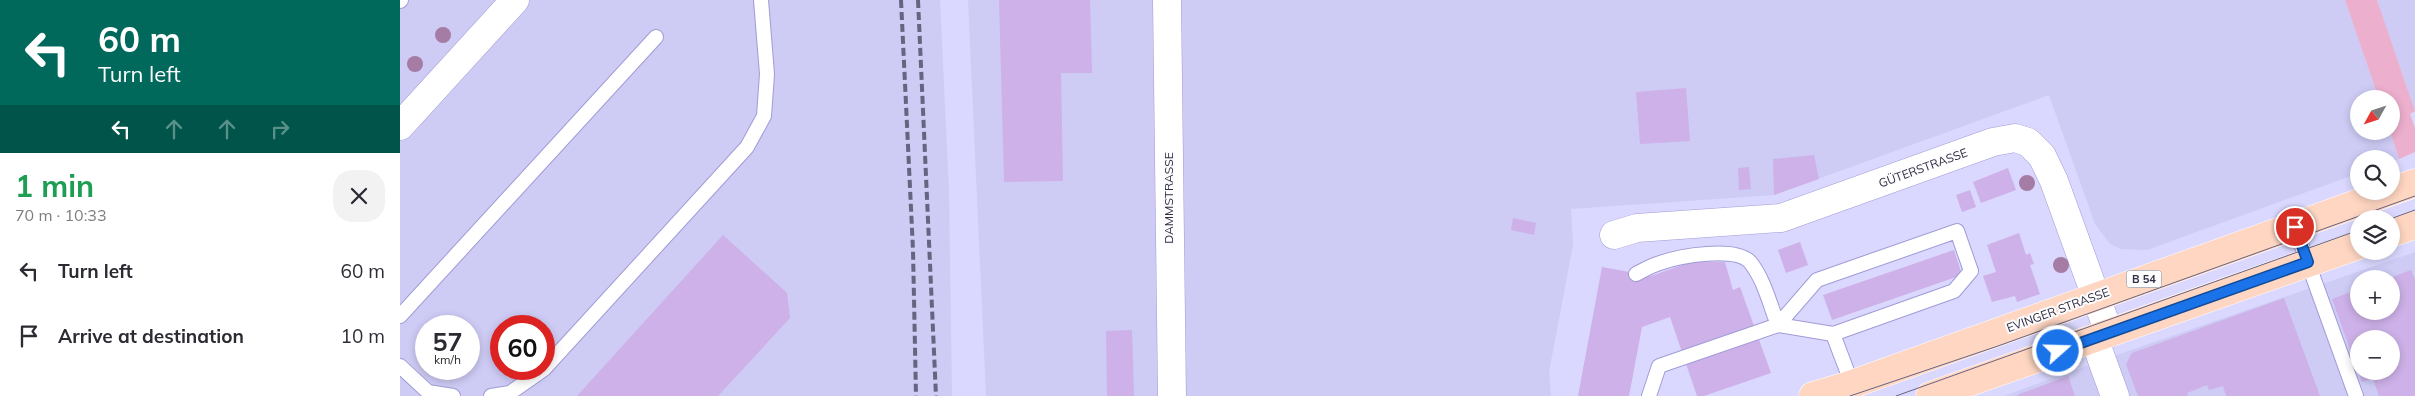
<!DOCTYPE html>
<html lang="en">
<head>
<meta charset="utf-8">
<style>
  :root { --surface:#fff; --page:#f2f2f3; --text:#2b2b33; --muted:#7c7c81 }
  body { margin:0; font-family:Mulish,sans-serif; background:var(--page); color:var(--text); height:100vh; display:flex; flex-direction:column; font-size:19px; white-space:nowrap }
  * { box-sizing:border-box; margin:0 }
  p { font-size:16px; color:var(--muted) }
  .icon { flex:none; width:28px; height:28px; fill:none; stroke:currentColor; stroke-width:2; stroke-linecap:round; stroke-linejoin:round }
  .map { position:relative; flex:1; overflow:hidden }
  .panel { display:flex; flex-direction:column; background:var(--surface); width:400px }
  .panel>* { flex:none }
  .top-card { background:#00695c; color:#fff; overflow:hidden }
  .needle { width:32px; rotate:230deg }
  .fabs { position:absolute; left:1950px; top:90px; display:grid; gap:10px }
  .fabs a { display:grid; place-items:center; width:50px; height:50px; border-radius:50%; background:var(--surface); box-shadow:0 2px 8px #0003; font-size:25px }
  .speed { position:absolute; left:15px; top:315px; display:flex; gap:10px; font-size:25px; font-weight:700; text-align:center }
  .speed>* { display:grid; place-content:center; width:65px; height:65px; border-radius:50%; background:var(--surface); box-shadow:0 2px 8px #0003; line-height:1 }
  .speed small { font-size:12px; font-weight:400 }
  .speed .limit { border:8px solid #d22; background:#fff; color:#111 }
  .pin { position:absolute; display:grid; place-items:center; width:42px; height:42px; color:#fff; margin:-21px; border:2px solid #fff; border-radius:50%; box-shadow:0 1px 5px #0007 }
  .me { position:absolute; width:55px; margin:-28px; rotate:70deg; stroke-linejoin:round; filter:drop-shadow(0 0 4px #0008) }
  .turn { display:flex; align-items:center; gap:18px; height:105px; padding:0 15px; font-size:22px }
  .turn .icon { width:65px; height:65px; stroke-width:2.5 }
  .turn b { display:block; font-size:35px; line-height:42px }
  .lanes { display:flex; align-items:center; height:48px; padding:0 15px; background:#0003; justify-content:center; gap:25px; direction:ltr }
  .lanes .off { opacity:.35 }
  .round { display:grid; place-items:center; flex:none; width:52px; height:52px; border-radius:20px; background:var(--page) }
  .headline { display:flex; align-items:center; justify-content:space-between; height:85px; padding:0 15px }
  h1 { font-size:30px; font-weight:700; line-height:38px; color:#1e9e55 }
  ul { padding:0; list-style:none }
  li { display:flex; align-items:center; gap:15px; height:65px; padding:0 15px }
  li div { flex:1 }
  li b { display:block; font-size:19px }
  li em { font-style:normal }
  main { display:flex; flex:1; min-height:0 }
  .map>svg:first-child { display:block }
</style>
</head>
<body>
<main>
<section class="panel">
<div class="top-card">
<div class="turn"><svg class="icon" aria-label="left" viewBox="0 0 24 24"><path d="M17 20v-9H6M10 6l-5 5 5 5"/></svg><div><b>60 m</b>Turn left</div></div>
<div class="lanes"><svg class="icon" aria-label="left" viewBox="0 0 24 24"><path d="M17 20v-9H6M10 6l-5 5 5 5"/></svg><svg class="icon off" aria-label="ahead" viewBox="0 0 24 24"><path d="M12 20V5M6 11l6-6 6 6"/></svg><svg class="icon off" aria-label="ahead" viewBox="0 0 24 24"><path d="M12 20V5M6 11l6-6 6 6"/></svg><svg class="icon off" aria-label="right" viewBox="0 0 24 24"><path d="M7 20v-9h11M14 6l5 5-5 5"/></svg></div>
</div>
<div class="headline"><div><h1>1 min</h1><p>70 m · 10:33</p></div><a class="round"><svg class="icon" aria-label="close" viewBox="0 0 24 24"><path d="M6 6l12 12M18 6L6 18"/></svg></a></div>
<ul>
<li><svg class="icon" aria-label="left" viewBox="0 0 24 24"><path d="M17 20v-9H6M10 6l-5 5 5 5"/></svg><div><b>Turn left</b></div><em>60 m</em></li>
<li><svg class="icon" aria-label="arrive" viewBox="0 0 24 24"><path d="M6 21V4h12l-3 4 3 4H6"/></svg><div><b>Arrive at destination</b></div><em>10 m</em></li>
</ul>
</section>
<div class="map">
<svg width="2015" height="396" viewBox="0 0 2015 396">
  <rect width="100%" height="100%" fill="#dad8fe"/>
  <g fill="#cecbf5" fill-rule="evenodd">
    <path d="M0,0H540L549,191L552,396H0ZM26,326H69V369H26ZM101,326H144V369H101Z"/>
    <path d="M568,0H1945L1979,99H1959V131H1990L1999,159L1991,162V159H1959V173L1747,250L1721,249L1710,244L1695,224L1649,95L1374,195L1171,209L1173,245L1149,372L1151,396H586Z"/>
    <path d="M1977,0H2015V111Z"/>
    <path d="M2015,252V396H1604L1711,357ZM1959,279H1991V311H1959ZM1959,339H1991V371H1959Z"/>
  </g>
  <path fill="#edafce" d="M1945,0H1977L2015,111L2010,114L2015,128V152L1999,159L1990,131L1991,99H1979Z"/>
  <g fill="#cdb1e8" fill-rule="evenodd">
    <path d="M599,0H690L692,73H661L663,181L604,182Z"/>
    <path d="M1286,88L1290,141L1240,144L1236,92Z"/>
    <path d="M1414,155L1419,179L1374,195L1373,159Z"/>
    <path d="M1349,167L1351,189L1339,190L1338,168Z"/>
    <path d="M1608,168L1616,190L1581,203L1573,182Z"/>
    <path d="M1570,190L1576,207L1562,212L1556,195Z"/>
    <path d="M1113,218L1136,223L1134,235L1111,230Z"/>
    <path d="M1619,233L1626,255L1630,253L1634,264L1630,265L1640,294L1617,302L1615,296L1592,302L1583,276L1596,272L1587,245Z"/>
    <path d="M323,235L387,293L390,318L318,396H177Z"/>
    <path d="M1400,242L1408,265L1386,273L1378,250Z"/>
    <path d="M1554,250L1562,275L1432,320L1423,295Z"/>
    <path d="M1291,262H1325L1333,290L1340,287L1371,373L1304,396H1297L1270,317L1242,327L1229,396H1178L1202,267L1251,276Z"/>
    <path d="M2011,270L2015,280V396H1979L1973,379L1962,382L1932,299L1959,289V311H1991V279H1987ZM1959,339H1991V371H1959Z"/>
    <path d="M1884,298L1920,396H1826L1823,386L1809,390L1807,385L1787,393L1788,396H1738L1726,364L1732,353Z"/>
    <path d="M732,330L734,396H707L706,331Z"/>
    <path d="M1668,376L1675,396H1618L1617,395Z"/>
  </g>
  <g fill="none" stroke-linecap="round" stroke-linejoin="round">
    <defs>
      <g id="lane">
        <path d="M0,1L1,0"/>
        <path d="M1895,227L1956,396"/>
        <path d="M1236,274C1244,270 1252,265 1260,263C1279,256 1335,246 1350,262C1364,279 1370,305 1378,325L1417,280L1557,231L1571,271L1554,291L1433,334L1378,325L1259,366L1249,396"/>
        <path d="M0,316L256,37"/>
        <path d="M1433,334L1453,387"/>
        <path d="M0,366L28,392L53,396"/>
        <path d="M91,396L110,393L144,369L347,147L364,116L367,74L361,0"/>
      </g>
      <g id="street">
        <path d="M767,0L772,396"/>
        <path d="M0,126L115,0"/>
        <path d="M1214,235L1237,228L1381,218L1593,142L1615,138L1628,142L1642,156L1654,181L1709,333"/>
        <path d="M1694,338L1715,396"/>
      </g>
      <g id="primary">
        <path d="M1991,233L2015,225"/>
        <path d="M1413,396L1447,386L2015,183"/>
        <path d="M1530,396L1959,245"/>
      </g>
    </defs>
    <use href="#lane" stroke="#a09bd7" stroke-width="16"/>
    <use href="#street" stroke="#a09bd7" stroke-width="29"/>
    <use href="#primary" stroke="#fff" stroke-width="29"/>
    <use href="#lane" stroke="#fff" stroke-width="14"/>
    <use href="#street" stroke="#fff" stroke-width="28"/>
    <use href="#primary" stroke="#fed6c2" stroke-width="28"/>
    <g stroke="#666481" stroke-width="1">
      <path d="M1990,219L2015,210"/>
      <path d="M1450,396L1598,346L2015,196"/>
      <path d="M1496,396L1959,230"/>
    </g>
    <g stroke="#666481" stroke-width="4" stroke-dasharray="8 4" stroke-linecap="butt">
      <path d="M501,0L513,250L516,396"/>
      <path d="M518,0L536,396"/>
    </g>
  </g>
  <g fill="#a57ca4">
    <circle cx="43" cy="35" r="8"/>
    <circle cx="15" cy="64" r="8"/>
    <circle cx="1627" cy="183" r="8"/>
    <circle cx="1661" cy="265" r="8"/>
  </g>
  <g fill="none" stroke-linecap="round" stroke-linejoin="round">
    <defs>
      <path id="route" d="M1658,351L1908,262L1895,227"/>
    </defs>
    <use href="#route" stroke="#114b97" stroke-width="12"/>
    <use href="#route" stroke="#1a73e8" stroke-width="9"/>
  </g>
  <g text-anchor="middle" stroke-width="4" stroke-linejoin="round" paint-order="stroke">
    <rect fill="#fdfdfd" stroke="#6e6c7d" stroke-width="1" x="1726.5" y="270.5" width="35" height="17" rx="4"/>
    <g font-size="11" font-weight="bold" fill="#302e46">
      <text x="1744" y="283">B 54</text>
    </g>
    <g font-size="12" fill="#302e46" stroke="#fdfdfd">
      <text transform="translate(1523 168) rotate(-20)" y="4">GÜTERSTRASSE</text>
      <text transform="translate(769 198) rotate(-90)" y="4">DAMMSTRASSE</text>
      <text transform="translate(1658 310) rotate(-20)" y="4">EVINGER STRASSE</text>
    </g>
  </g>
</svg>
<div class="fabs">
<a><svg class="needle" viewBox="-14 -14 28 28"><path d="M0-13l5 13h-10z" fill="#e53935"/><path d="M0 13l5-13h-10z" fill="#7c7c81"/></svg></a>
<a><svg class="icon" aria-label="search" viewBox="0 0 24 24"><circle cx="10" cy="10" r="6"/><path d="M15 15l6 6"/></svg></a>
<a><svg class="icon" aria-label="layers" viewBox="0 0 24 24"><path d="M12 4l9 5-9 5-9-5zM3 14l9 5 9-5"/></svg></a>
<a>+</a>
<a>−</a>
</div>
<div class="speed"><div>57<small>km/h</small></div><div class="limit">60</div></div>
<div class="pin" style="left:1895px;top:227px;background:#d93025"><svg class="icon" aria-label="arrive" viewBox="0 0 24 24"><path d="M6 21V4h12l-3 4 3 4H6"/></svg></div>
<svg class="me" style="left:1658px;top:351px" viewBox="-20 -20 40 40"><circle r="17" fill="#1a73e8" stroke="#fff" stroke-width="3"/><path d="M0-11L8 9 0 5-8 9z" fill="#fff"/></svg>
</div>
</main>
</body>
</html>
